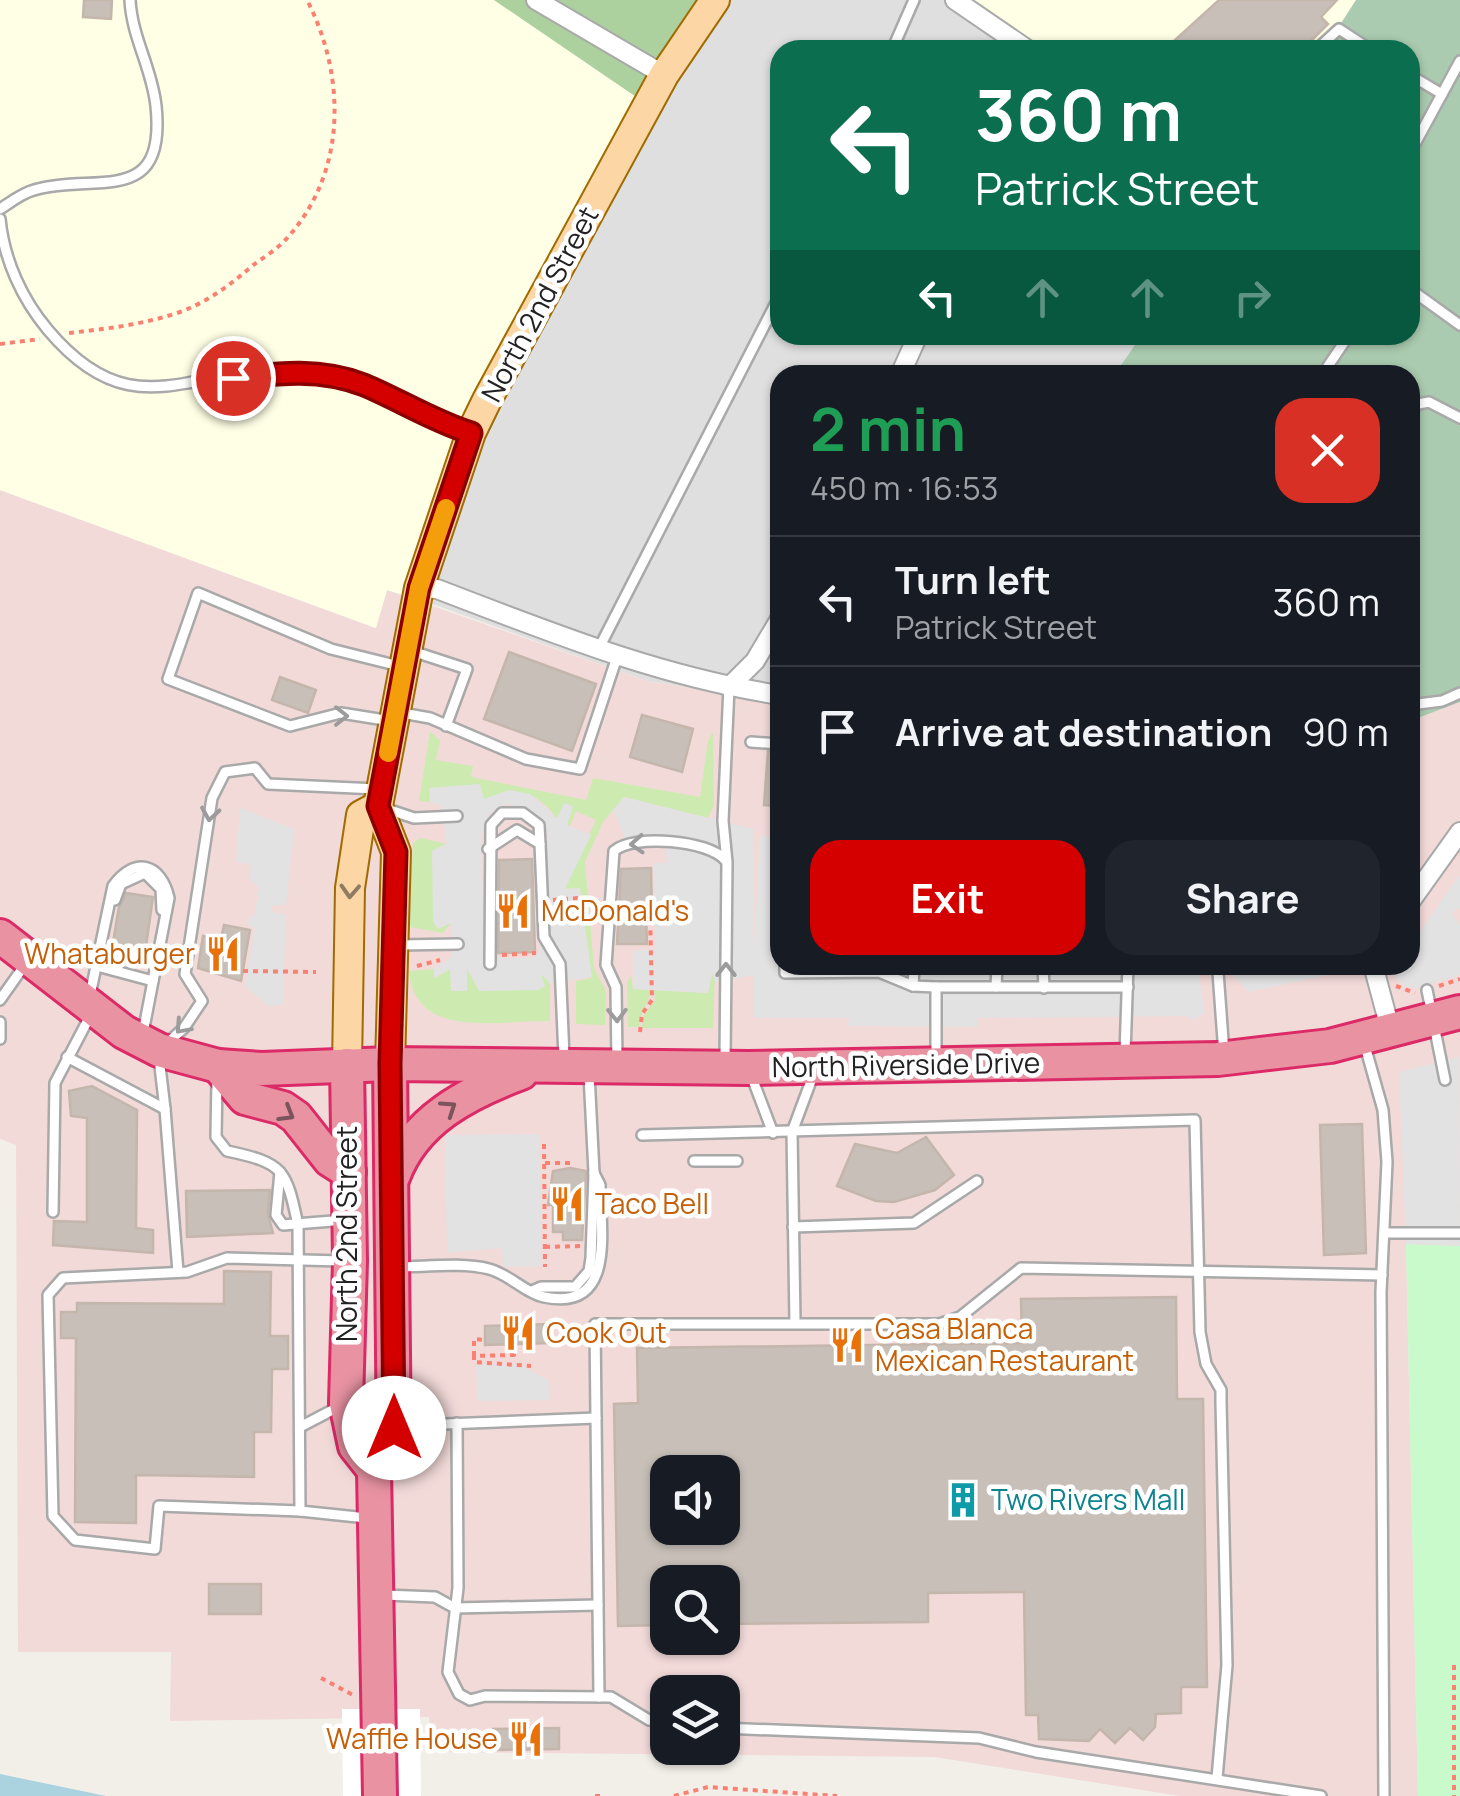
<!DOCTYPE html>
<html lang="en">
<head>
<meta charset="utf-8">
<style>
  :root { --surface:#171b24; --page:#20242c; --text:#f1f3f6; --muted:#9ea1a6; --line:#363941; --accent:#d40000 }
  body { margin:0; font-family:Manrope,sans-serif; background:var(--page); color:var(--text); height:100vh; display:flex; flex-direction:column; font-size:38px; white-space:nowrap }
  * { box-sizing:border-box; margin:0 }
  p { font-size:32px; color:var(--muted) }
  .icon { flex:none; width:55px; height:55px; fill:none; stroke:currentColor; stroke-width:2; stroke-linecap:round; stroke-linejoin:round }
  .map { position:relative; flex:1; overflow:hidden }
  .details { position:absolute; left:770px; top:365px; width:650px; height:610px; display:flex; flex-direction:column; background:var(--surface); border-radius:30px; box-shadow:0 2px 8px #0004 }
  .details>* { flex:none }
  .guide { position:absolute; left:770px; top:40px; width:650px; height:305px; border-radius:30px; box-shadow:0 2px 8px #0004; background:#0b6e4f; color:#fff; overflow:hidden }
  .buttons { position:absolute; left:650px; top:1455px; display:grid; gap:20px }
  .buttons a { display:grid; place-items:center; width:90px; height:90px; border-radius:20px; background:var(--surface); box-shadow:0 2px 8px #0004; font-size:50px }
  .pin { position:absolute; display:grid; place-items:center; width:85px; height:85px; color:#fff; margin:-42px; border:5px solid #fff; border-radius:50%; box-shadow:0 2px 10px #0007 }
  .me { position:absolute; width:110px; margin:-55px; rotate:0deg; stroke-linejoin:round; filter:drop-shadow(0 0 8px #0008) }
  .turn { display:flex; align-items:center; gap:35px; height:210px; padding:0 40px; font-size:45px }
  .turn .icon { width:130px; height:130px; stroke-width:2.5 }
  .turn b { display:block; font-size:70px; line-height:85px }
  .lanes { display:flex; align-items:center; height:95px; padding:0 40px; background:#0003; justify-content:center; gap:50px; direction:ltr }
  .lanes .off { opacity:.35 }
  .round { display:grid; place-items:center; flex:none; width:105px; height:105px; border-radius:30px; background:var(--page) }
  .overview { display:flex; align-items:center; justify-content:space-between; height:170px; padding:0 40px }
  h1 { font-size:60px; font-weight:700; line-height:75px; color:#1e9e55 }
  .button { display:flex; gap:20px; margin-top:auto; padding:20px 40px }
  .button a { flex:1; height:115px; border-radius:30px; background:var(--accent); color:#fff; font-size:40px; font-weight:700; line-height:115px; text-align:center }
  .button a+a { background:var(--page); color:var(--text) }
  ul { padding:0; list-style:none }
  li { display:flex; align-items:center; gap:30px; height:130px; padding:0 40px; border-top:2px solid var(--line) }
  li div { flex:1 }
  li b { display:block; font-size:38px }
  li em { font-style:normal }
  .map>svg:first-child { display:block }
</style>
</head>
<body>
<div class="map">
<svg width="1460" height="1796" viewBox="0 0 1460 1796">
  <rect width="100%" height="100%" fill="#f2efe9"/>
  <path fill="#e0dfdf" d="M725,0H1356L1324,50H780V335H1142L1114,375H780V701L647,681L424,601L443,524L573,238Z"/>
  <path fill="#f2dad9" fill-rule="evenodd" d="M0,490L375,628L387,590L647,681L780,701V965H1410V721L1460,702V1246L1406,1245L1418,1796H1180L934,1757L433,1752L429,1717L170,1721L171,1652H18L16,1145L0,1139ZM668,1472H722V1528H668ZM668,1582H722V1638H668ZM668,1692H722V1748H668Z"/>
  <g fill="#ffffe5">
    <path d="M0,0H494L651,107L490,398L424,601L387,590L376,628L0,490Z"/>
    <path d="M956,0H1356L1324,50H1028Z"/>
  </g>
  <g fill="#cdebb0">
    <path d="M430,732L440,740L436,760L473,766L471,777L586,800L593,778L700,797L708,740L713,732L714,805L708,818L624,797L603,822L585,862L594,968L606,991L605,1025L576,1024V981L591,978L579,888L564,889L596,820L576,811L570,826L566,825L573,807L558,819C528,785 527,794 486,799C469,801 447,792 429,789L430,802L419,801Z"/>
    <path d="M421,838L447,844L451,923L443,933L409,927L413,843Z"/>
    <path d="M434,969L435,978L450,969L452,991L467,969L545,975L550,983V1021C499,1020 415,1041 409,971Z"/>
    <path d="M715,974L713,1028H642L644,1015L655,1000L654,990L708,993L709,976Z"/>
    <path d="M631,975L633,989L650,990C650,1004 639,1012 639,1027H628L627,983Z"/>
  </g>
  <path fill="#add19e" d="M494,0H725L651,107Z"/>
  <path fill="#aacbaf" d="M1356,0H1460V702L1410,721V375H1114L1142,335H1410V50H1324Z"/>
  <path fill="#c8facc" d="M1406,1244L1460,1246V1796H1418Z"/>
  <g fill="#e2e2e2" fill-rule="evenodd">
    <path d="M480,784L484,799L509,790L530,794L557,818L564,803L573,806L567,825L591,835L565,889L580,888L592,977L550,983L541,974L545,986L538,990L479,991L467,969V991H451L450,969L434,978V969L451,957V923L438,929L433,921L432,851L447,843L441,805L430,802L429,788ZM508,804L528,809L544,822L547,832L548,935L539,939L540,952L532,958H497L484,931L481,838L488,815Z"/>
    <path d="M624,797L753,829L754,946L760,835L780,839V965H1198L1204,1013L1193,1020L1187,1016L978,1018L977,1027L848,1026L849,1018H754V975L716,982L712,974L708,993L633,989V951L655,949L654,863H667L665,838H625L613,810Z"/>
    <path d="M240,808L294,829L286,905L271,906V912L286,915L283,1004L269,1007L245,986L255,929L248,925L249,917L254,916L259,888L250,879L251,865L236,862Z"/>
    <path d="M1460,875V908L1452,912L1460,927V975L1418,988L1404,987L1391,972L1396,965H1410V945Z"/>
    <path d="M1225,965H1339L1343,972L1248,992Z"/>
    <path d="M1459,1057L1460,1246L1406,1244L1399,1072Z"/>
    <path d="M540,1134L542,1266L503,1267L502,1248L447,1253L445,1135Z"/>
    <path d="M519,1364L548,1380L550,1400L478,1401L476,1365Z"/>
  </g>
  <path fill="#aad3df" d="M0,1774L106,1796H0Z"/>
  <path fill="#fff" d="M342,1709H420L421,1796H343Z"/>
  <g fill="#c7bfb8" stroke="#c4b6ab" stroke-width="2.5" fill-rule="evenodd">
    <path d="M84,0H112L111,19L83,17Z"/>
    <path d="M1219,0H1337L1321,17L1328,24L1302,50H1164Z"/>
    <path d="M509,652L596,684L572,751L484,719Z"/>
    <path d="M280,677L316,690L308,713L272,700Z"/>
    <path d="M642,715L693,729L682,772L630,757Z"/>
    <path d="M768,751L780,752V806L764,805Z"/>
    <path d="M532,859L535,952L498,953L499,860Z"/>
    <path d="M651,868L652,914L646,913L647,944H617L621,869Z"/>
    <path d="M126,893L153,897L144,960L111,954L119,907Z"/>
    <path d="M224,925L250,930L241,981L198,968L203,936L221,939Z"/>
    <path d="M92,1086L137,1110L136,1228L153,1230V1253L53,1245L54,1221L87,1222V1118L71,1116L69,1091Z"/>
    <path d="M1362,1124L1366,1253L1324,1255L1320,1125Z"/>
    <path d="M926,1137L954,1175L935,1190L894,1202L876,1201L837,1186L855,1144L897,1153Z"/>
    <path d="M570,1168L586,1171L582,1240H563V1232H553V1205H548L553,1171Z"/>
    <path d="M270,1190L268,1214L273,1233L187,1237L186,1191Z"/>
    <path d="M224,1271L271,1272L270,1336H288V1369H272L271,1432H254V1477L136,1475V1523L75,1522L76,1338H61V1312H77V1303L224,1304Z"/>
    <path d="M1176,1297L1177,1399H1203L1207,1687H1181V1713L1156,1714L1155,1727L1143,1740L1130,1728L1115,1743L1100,1729L1089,1741L1039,1739L1038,1715H1026L1024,1592L928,1593V1622L722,1624V1582H668V1625L618,1626L614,1404L638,1403L637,1348L1022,1343L1021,1299ZM668,1472H722V1528H668Z"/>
    <path d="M551,1324L552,1343L485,1345V1326Z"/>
    <rect x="209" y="1584" width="52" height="30"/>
    <path d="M559,1728V1749L493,1750V1729Z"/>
  </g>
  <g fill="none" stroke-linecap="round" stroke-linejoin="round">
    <defs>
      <g id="lane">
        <path d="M892,50L914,0"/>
        <path d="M1316,50L1339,29L1371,50"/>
        <path d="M1410,75L1442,94"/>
        <path d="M1410,153L1460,61"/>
        <path d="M0,209C11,202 22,193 34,190C94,172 167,209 156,106C152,68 132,38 130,0"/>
        <path d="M0,219C4,260 22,299 48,330C134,432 191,364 296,371C360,376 409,413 468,432"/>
        <path d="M1410,289L1460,325"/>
        <path d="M1322,375L1349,335"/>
        <path d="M1410,414L1418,404L1429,402L1460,418"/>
        <path d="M599,648L780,295"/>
        <path d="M412,651L467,669L446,726"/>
        <path d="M1410,705L1442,701L1460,693"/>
        <path d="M402,713L430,718L526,759L580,769L617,657"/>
        <path d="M391,721L341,713L290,726L168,679L198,593L331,649L399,666"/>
        <path d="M751,742L780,744"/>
        <path d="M387,809L414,818L457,816"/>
        <path d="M488,849L517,830L540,844L544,937L560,964L564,1057"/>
        <path d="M1410,872L1425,883"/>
        <path d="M115,900L121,884L145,873L161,889L162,910"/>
        <path d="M399,945L458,944"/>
        <path d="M490,964L491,825L502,813H523L539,825L540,844"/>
        <path d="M785,965V973L879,972L913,986"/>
        <path d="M914,965L913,986L936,987"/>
        <path d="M1043,965L1044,988"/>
        <path d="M97,966L153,981"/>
        <path d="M1218,972L1224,1054"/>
        <path d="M996,987L997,965"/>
        <path d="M1427,990L1445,1080"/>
        <path d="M90,995L113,886C135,856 161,863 169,898L143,1033"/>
        <path d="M0,1000L24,966"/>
        <path d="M0,1022V1039"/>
        <path d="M165,1045L184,1028L202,1001L185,974L212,798L225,772L255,768L268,784L377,789"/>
        <path d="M1365,1046L1383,1110L1387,1162L1381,1292L1384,1796"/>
        <path d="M1125,1054L1128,965"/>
        <path d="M936,1056V987H1128"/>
        <path d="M67,1057L165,1109L159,1058"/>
        <path d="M725,1059L727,862L723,821L729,687"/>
        <path d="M617,1062L616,987L606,965L614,851C633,834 709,840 725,860"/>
        <path d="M751,1075L773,1133"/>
        <path d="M217,1079L216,1137L227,1151C284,1163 286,1169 298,1225L300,1511L367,1518"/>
        <path d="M165,1109L178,1272"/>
        <path d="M642,1135L1195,1120L1200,1332L1206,1364L1221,1390V1402L1227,1665L1217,1778"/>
        <path d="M694,1161H737"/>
        <path d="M280,1172L276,1215L283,1225L345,1220"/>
        <path d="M53,1212L55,1083L90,1016"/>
        <path d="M793,1227L914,1223L977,1181"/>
        <path d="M1384,1233H1460"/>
        <path d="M397,1267C425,1267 462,1262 489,1269C509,1274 525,1293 544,1297C617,1312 600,1229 600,1185L594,1173"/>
        <path d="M532,1291L541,1287H575L589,1271L591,1258L594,1173L589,1074"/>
        <path d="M795,1322L792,1132L814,1073"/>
        <path d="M401,1412L419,1425L596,1418"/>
        <path d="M457,1423L458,1588L448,1672L459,1694L470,1700L485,1696L611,1697L649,1720L668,1722"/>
        <path d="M300,1427L342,1405"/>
        <path d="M300,1511L159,1506L155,1549L75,1540L53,1516L48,1295L63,1278L187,1272L227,1258L342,1261"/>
        <path d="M384,1595L435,1597L455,1608L598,1605"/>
        <path d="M599,1697L595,1324H939L960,1317L1021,1268L1382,1275"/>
        <path d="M722,1728L979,1738L1036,1752L1321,1796"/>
      </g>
      <g id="street">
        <path d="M536,0L664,75"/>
        <path d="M955,0L1028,50"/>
        <path d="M900,375L918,335"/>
        <path d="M419,588L437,589C550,632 660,677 780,695"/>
        <path d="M729,687L755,661L780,619"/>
        <path d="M1410,902L1460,832"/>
        <path d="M1373,965L1391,1032"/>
      </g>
      <g id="primary">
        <path d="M390,1064L396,852L378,806L419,588L471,433L487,400L664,75L715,0"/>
        <path d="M347,1065L350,888L361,815L378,806"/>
      </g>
      <g id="highway">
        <path d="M0,936L124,1032L159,1050L218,1066L262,1069L390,1064L749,1068L1218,1059L1330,1046L1460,1012"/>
        <path d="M347,1065L350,1261L346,1403L355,1446L374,1470"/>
        <path d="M218,1066L245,1098L283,1108L296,1117L330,1160L349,1172"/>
        <path d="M393,1177C414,1120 467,1093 521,1073"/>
        <path d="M374,1470L394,1448L390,1064"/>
        <path d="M374,1470L380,1796"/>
      </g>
    </defs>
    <use href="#lane" stroke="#a9a9a9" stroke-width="14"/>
    <use href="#street" stroke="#a9a9a9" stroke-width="22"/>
    <use href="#primary" stroke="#a06b00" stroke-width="32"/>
    <use href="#highway" stroke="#dc2a67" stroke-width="38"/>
    <g stroke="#fa8072" stroke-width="4" stroke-dasharray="5 5" stroke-linecap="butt">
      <path d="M69,333C104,329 140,325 174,314C205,304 229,286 252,266C264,257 279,248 288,237C347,171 346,76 307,0"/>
      <path d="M0,344L40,339"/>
      <path d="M553,900L579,898"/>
      <path d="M502,955L536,953"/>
      <path d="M417,966L440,960"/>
      <path d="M243,971L316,972"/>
      <path d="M1396,986L1415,993"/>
      <path d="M1439,986L1460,979"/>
      <path d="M640,1032L642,1014L652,1000L650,914"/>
      <path d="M544,1144L545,1267"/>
      <path d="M545,1163H570V1168"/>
      <path d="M545,1247L580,1246"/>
      <path d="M513,1344L514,1355L474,1356V1362L531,1366"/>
      <path d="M474,1356V1339L485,1340"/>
      <path d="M1454,1665V1796"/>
      <path d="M321,1678L353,1695"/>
      <path d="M595,1796H600"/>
      <path d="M674,1796L708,1787L837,1796"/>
    </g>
    <use href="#lane" stroke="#fff" stroke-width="9"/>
    <use href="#street" stroke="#fff" stroke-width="18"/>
    <use href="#primary" stroke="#fcd6a4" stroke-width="28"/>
    <use href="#highway" stroke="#e892a2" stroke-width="32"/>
  </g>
  <defs><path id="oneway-chevron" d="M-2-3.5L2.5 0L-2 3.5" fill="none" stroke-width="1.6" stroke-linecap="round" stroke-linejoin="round" transform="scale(2.5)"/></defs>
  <g stroke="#9c9c9c">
    <use href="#oneway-chevron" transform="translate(341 716)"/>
    <use href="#oneway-chevron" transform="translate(210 814) rotate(99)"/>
    <use href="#oneway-chevron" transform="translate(637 844) rotate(176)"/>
    <use href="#oneway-chevron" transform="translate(726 970) rotate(-90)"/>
    <use href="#oneway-chevron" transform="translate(617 1015) rotate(89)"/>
    <use href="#oneway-chevron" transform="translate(182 1027) rotate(132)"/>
  </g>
  <use stroke="#8f7c63" href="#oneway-chevron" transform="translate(350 891) rotate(93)"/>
  <g stroke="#7b545c">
    <use href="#oneway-chevron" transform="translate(449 1108) rotate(-34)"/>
    <use href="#oneway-chevron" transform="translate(287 1114) rotate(31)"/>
  </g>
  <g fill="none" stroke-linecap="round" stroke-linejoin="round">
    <defs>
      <path id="route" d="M233,378C278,373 321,368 364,385C400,400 433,421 471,433L419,588L378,806L396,852L390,1064L394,1428"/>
    </defs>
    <use href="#route" stroke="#8a0000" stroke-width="25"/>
    <use href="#route" stroke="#d40000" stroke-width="18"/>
    <path stroke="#f59e0b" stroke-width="18" d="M388,753L419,588L446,508"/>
  </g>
  <defs>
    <symbol id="restaurant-bare" viewBox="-9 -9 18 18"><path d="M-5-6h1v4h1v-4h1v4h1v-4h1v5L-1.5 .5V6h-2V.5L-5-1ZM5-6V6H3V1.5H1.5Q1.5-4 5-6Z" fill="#e8710a" stroke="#fff" stroke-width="2.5" paint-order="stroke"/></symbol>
    <symbol id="building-bare" viewBox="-9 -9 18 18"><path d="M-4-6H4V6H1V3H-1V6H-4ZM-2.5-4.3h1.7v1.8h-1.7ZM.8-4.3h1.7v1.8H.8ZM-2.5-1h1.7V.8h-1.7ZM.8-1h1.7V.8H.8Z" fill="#0f9aa8" stroke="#fff" stroke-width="2.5" paint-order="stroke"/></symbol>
  </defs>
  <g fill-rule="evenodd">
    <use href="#restaurant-bare" x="488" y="886" width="50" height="50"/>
    <use href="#restaurant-bare" x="198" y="929" width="50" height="50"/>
    <use href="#restaurant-bare" x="542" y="1179" width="50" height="50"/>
    <use href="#restaurant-bare" x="493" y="1308" width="50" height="50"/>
    <use href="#restaurant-bare" x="822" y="1320" width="50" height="50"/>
    <use href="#building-bare" x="938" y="1475" width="50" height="50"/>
    <use href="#restaurant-bare" x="501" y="1714" width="50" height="50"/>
  </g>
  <g text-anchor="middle" stroke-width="9" stroke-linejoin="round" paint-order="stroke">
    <g font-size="28" fill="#222" stroke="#fff">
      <text transform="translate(540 304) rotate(-62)" y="10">North 2nd Street</text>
      <text transform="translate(906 1065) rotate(-1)" y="10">North Riverside Drive</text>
      <text transform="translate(347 1234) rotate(-90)" y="10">North 2nd Street</text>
    </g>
    <g font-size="28" fill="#c56008" stroke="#fff" text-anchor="start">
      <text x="541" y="921">McDonald's</text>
      <text x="195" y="964" text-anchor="end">Whataburger</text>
      <text x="595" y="1214">Taco Bell</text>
      <text x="875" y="1339">Casa Blanca<tspan x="875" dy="32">Mexican Restaurant</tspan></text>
      <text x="546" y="1343">Cook Out</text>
      <text x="498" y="1749" text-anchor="end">Waffle House</text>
    </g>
    <g font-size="28" fill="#0d838f" stroke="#fff" text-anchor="start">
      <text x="991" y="1510">Two Rivers Mall</text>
    </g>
  </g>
</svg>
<div class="buttons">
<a><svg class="icon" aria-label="sound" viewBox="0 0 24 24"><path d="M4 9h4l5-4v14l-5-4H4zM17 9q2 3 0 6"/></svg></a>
<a><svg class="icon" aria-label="search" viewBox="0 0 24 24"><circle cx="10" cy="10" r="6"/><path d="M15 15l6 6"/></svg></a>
<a><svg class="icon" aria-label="layers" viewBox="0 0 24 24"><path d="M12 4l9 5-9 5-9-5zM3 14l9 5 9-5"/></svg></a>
</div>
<div class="pin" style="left:233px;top:378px;background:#d93025"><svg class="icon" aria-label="arrive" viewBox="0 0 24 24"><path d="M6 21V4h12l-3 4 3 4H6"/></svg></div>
<svg class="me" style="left:394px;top:1428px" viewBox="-20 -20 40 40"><circle r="19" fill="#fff"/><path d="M0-13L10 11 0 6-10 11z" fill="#d40000"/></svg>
<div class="guide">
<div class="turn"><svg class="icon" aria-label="left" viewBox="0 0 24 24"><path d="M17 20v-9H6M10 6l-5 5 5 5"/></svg><div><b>360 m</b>Patrick Street</div></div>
<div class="lanes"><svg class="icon" aria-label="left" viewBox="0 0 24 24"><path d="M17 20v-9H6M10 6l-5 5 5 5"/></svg><svg class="icon off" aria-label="ahead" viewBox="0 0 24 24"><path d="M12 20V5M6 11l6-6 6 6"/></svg><svg class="icon off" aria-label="ahead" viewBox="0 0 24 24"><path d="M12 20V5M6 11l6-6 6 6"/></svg><svg class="icon off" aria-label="right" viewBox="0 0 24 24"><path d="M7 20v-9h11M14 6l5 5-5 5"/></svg></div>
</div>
<section class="details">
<div class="overview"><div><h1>2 min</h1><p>450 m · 16:53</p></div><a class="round" style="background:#d93025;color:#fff"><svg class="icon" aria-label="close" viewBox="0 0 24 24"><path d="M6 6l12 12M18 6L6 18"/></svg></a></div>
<ul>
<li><svg class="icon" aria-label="left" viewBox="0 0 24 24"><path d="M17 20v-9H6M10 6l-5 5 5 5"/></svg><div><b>Turn left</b><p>Patrick Street</p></div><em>360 m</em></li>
<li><svg class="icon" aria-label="arrive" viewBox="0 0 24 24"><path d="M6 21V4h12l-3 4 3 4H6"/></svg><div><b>Arrive at destination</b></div><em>90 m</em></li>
</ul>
<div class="button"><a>Exit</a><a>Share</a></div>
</section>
</div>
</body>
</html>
